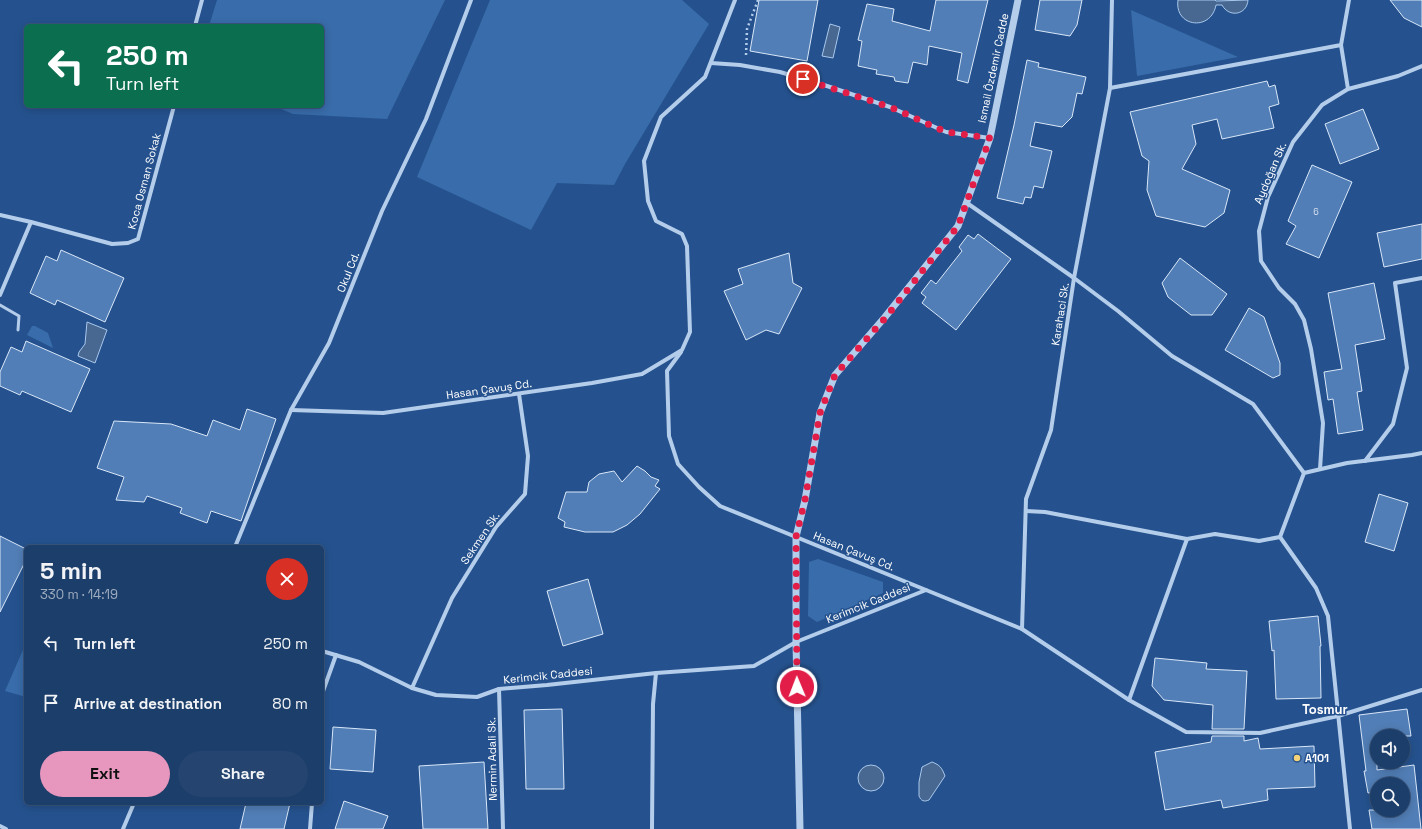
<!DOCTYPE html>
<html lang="en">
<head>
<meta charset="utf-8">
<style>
  :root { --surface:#1c3e6a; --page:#254570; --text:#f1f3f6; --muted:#a0aec1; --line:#3a577e; --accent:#e797bd }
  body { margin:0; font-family:"Space Grotesk",sans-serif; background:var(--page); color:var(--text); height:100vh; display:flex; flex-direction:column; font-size:15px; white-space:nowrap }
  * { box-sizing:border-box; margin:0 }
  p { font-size:13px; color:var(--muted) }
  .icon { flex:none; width:22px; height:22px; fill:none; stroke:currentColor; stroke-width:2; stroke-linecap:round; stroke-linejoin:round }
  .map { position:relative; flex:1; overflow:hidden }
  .details { position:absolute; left:24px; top:545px; width:300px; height:260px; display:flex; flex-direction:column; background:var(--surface); border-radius:6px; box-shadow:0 2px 10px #0003,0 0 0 1px var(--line) }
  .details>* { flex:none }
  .hud { position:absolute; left:24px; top:24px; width:300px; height:84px; border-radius:6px; box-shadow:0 2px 10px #0003,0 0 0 1px var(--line); background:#0b6e4f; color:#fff; overflow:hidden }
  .controls { position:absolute; left:1370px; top:729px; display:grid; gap:8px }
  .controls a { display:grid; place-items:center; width:40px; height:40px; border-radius:50%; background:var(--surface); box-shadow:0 2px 10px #0003,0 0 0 1px var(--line); font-size:20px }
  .pin { position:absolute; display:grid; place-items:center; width:34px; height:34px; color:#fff; margin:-17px; border:2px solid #fff; border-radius:50%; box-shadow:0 1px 4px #0007 }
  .me { position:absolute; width:44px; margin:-22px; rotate:359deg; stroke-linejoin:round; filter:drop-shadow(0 0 3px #0008) }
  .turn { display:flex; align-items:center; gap:14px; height:84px; padding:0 16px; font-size:18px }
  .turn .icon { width:52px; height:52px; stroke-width:2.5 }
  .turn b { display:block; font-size:28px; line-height:34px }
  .round { display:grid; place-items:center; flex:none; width:42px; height:42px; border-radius:21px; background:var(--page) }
  .summary { display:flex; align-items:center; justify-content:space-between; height:68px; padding:0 16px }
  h1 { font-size:24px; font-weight:700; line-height:30px }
  .button { display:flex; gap:8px; margin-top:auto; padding:8px 16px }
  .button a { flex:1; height:46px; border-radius:24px; background:var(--accent); color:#111; font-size:16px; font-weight:700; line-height:46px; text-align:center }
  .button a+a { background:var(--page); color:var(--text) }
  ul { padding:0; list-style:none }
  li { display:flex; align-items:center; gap:12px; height:60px; padding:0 16px }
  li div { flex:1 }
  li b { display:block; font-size:15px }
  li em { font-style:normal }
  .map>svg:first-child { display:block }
</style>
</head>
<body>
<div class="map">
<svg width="1422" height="829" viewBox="0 0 1422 829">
  <rect width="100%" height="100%" fill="#25528e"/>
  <g fill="#396caa">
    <path d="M217,0H445L387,119L293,114L274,106H322V26H209Z"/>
    <path d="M490,0H682L709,24L625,164L614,185L557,183L531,230L417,177Z"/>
    <path d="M1131,10L1238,57L1137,76Z"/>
    <path d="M32,326H35L48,333L53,348L27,335Z"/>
    <path d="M818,559L883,582V593L817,622L808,616L809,562Z"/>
    <path d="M26,643V697L5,691Z"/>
  </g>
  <g fill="#486892" stroke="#a9c8ec">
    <path d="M1178,0H1215L1216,1L1248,0C1247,15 1229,18 1222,5H1216C1211,32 1174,27 1178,0Z"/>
    <path d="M830,24L840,27L833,58L822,56Z"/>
    <path d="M87,322L107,330L95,363L78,356L79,352L85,344Z"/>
    <path d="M932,762C940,765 942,768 945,776L929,800C924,802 921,801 919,796V782L922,767Z"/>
    <circle cx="871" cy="778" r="13"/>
  </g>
  <g fill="#517eb6" stroke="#d9e7f8">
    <path d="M759,0H818L807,61L750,51Z"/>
    <path d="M936,0H988L968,83L957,80L962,53L929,46L927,65L913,62L908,83L895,81L894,77L876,74L877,70L858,66L862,41L858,40L867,4L894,9L892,21L930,31Z"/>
    <path d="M1040,0H1082L1077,25L1070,36L1035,30Z"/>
    <path d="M1390,0H1422V27L1404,18Z"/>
    <path d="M1027,60L1039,63L1038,67L1086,77L1082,94L1077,93L1072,117L1062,127L1035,122L1030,146L1052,151L1043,188L1034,186L1031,198L1025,197L1023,204L997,198L1014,125Z"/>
    <path d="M1267,81L1269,87L1275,85L1279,104L1269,107L1274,128L1222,139L1217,119L1192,125L1196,144L1182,169L1230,190L1224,213L1205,227L1156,216L1147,190L1149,161L1142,156L1130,112Z"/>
    <path d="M1363,109L1379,149L1340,164L1325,124Z"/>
    <path d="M1312,165L1352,182L1319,258L1286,244L1296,226L1288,221Z"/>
    <path d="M1422,224V259L1384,267L1377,233Z"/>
    <path d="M978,234L1011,259L956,330L922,303L926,297L921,293L931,280L936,284L962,251L959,247L968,235L974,239Z"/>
    <path d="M61,250L124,278L105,322L57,300L55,305L30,293L46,256L57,261Z"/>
    <path d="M789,253L793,283L802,288L779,334L766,330L746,340L724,291L743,284L738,269Z"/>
    <path d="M1180,258L1227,294L1212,315H1191L1168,297L1162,283Z"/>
    <path d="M1374,283L1385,339L1355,345L1362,391L1357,392L1363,430L1338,434L1333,399L1328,400L1324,372L1342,369L1328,293Z"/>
    <path d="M1249,308L1264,317L1280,363V375L1273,378L1225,350Z"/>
    <path d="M26,341L90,369L71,412L22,391L20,395L0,386V372L11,347L22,352Z"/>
    <path d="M247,409L276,419L241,521L211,511L207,523L180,513L182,508L147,496L144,502L116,500L124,477L97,468L114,421L171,424L207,436L213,420L240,430Z"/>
    <path d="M637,466L645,471L651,477L659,480L655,486L660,489L640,514L627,525L613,532H585L564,527L565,522L558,518L566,492H587L589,482L599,474L614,471L622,482Z"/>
    <path d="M1379,494L1408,503L1394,551L1365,542Z"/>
    <path d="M0,536L26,549V560L0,612Z"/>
    <path d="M588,579L603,634L563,646L547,591Z"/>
    <path d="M1318,616L1321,646H1320L1321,698L1276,699L1274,650L1272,651L1269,621Z"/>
    <path d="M1155,658L1207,663L1206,669L1247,671L1244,729H1212L1213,705L1164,700L1152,686Z"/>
    <path d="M562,709L564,789H526L524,710Z"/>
    <path d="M1407,709L1411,736H1377V770L1414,765L1421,829H1372L1369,810H1403V784H1377V792L1368,793L1364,771H1366L1359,715Z"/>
    <path d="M333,727L376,730L373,772L330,769Z"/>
    <path d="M1212,736H1244V741L1258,738L1260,749L1314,746L1315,787L1267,789L1268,800L1223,808L1221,800L1165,810L1155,752L1211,742Z"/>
    <path d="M484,762L488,829H423L419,766Z"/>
    <path d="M344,801L388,816L383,829H335Z"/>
    <path d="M246,803H290L284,829H240Z"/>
  </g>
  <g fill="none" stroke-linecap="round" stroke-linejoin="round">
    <path stroke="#b4cdeb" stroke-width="2.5" stroke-dasharray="2 3" stroke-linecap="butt" d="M746,55L747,29L758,0"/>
    <path stroke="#b4cdeb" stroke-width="3" d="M0,305L19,316L18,330"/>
    <g stroke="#b4cdeb" stroke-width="4">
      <path d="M195,26L202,0"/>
      <path d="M1341,45L1348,89"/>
      <path d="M711,63L740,65L780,72L827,86L890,107L946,132L990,138"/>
      <path d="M1110,88L1341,45L1349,0"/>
      <path d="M967,203L1074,278L1118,311L1172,356L1253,404L1304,473"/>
      <path d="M0,215L31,222L112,244L128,243L138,239L174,106"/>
      <path d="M0,295L31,222"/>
      <path d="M681,352L667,371L669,436L678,464L699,487L720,506L926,590"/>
      <path d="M291,410L383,413L592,383L642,374L682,350L690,332L687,246L682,234L656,221L648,201L644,161L661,117L705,77L735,0"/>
      <path d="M1365,461L1393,424L1407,368L1395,283L1422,278"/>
      <path d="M1320,469L1323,423L1311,349L1304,320L1295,304L1279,288L1261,261L1259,231L1268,197L1293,142L1322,105L1348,89L1398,76L1422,66"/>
      <path d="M1026,511L1045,512L1187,539L1215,534L1259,541L1280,537"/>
      <path d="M235,547L291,410L329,343L382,211L426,119L471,0"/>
      <path d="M1022,629L1026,499L1051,430L1074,278L1110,88L1112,0"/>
      <path d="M322,651L359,662L412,688L436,695L477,697L499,689L547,685L656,673L754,666L796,642L926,590L1022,629L1129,700L1186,732L1260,733L1338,716L1422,690"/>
      <path d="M412,688L452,598L496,527L525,494L528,456L519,394"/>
      <path d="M499,689L503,829"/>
      <path d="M322,694L336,655"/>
      <path d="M1129,700L1187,539"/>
      <path d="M0,826L6,829"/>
      <path d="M123,829L134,803"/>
      <path d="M310,829L312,803"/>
      <path d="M652,829L653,704L656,673"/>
      <path d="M1350,829L1328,616L1316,588L1280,537L1304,473L1347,463L1412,455L1422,453"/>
    </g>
    <path stroke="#b4cdeb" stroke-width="7" d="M800,829L796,642V537L805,500L820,413L835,375L885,317L958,226L990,138L1018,0"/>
  </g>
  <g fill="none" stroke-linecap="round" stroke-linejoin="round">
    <path stroke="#e11d48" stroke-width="7" stroke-dasharray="0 12.6" d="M797,687L796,537L805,500L820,413L835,375L886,317L958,226L990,138L946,132L890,107L803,79"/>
  </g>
  <circle fill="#f5d178" stroke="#25528e" stroke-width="1.5" cx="1297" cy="758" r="4"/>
  <g text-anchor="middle" stroke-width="3" stroke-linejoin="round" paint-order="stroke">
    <g font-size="9" fill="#d4dfed">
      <text x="1316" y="215">6</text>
    </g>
    <g font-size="11" fill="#fff" stroke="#25528e">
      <text transform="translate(993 68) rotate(-78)" y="4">Ismail Ôzdemir Cadde</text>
      <text transform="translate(1270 173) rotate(-67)" y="4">Aydoğan Sk.</text>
      <text transform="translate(144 181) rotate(-75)" y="4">Koca Osman Sokak</text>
      <text transform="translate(348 272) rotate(-68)" y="4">Okul Cd.</text>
      <text transform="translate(1060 314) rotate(-81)" y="4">Karahaci Sk.</text>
      <text transform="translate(489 389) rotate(-8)" y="4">Hasan Çavuş Cd.</text>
      <text transform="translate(480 538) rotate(-56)" y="4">Sekmen Sk.</text>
      <text transform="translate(854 551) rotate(22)" y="4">Hasan Çavuş Cd.</text>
      <text transform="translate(868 603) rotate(-22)" y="4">Kerimcik Caddesi</text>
      <text transform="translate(548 675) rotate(-6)" y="4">Kerimcik Caddesi</text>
      <text transform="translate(492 759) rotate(-91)" y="4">Nermin Adali Sk.</text>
    </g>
    <g font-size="11" font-weight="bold" fill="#fff" stroke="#25528e" text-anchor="start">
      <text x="1305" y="762">A101</text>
    </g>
    <g font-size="13" font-weight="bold" fill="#fff" stroke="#25528e">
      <text x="1325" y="714">Tosmur</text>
    </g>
  </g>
</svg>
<div class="controls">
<a><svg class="icon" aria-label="sound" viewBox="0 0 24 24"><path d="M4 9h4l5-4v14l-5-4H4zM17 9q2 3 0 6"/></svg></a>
<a><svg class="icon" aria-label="search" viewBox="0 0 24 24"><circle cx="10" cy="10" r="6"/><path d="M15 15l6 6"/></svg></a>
</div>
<div class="pin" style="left:803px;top:79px;background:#d93025"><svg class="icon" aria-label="arrive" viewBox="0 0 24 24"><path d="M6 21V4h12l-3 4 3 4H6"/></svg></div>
<svg class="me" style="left:797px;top:687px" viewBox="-20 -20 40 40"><circle r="17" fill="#e11d48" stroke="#fff" stroke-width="3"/><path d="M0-11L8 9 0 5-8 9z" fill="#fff"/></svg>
<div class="hud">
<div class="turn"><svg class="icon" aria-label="left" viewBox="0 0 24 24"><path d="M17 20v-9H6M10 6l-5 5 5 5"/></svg><div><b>250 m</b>Turn left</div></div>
</div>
<section class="details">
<div class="summary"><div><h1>5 min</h1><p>330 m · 14:19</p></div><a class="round" style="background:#d93025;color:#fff"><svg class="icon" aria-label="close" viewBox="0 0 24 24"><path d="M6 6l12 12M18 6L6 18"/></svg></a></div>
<ul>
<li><svg class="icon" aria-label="left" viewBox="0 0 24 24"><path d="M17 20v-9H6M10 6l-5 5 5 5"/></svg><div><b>Turn left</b></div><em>250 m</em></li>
<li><svg class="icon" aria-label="arrive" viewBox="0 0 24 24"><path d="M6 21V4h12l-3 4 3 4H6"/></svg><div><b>Arrive at destination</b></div><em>80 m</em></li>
</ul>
<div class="button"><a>Exit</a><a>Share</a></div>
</section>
</div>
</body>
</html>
